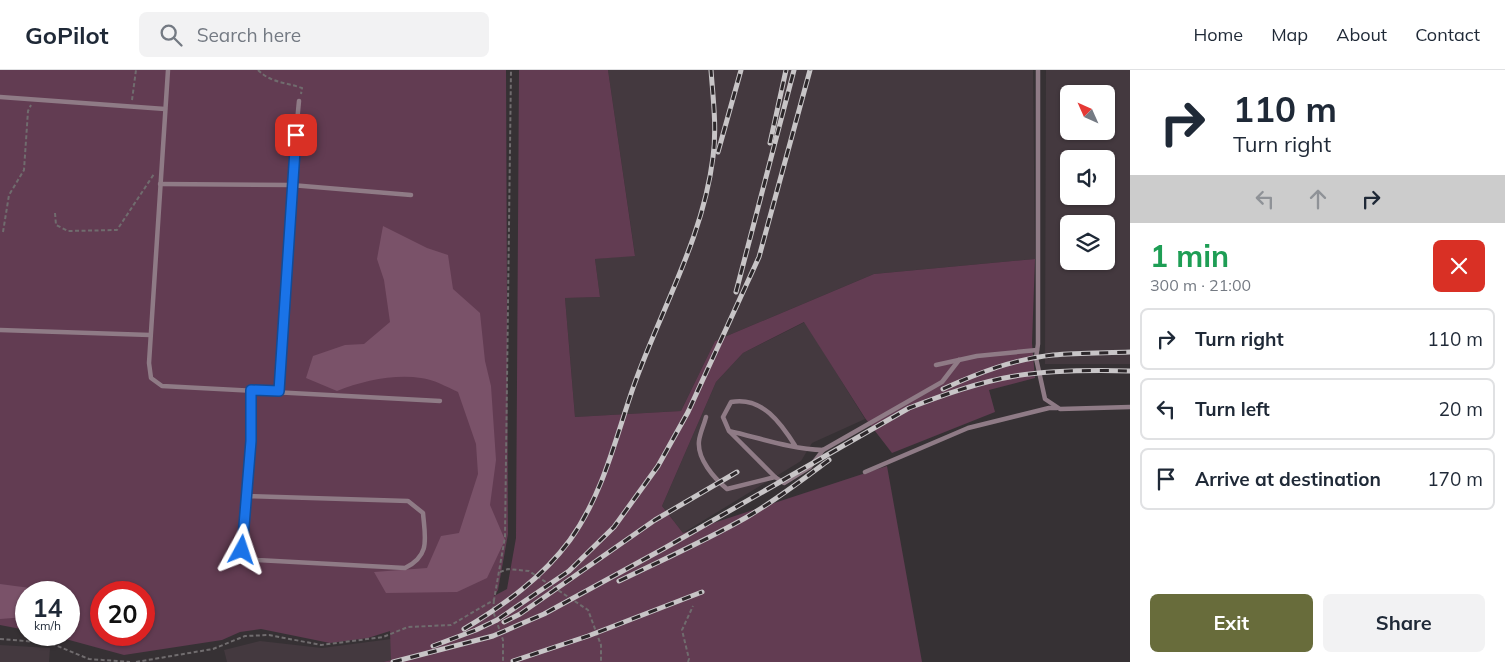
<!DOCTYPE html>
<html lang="en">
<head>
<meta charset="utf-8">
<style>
  :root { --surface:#fff; --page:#f2f2f3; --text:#1f2937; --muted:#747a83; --line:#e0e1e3; --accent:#686c3b }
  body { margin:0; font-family:Mulish,sans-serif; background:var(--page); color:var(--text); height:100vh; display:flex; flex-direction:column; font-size:19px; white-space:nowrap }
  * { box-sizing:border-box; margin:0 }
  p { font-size:16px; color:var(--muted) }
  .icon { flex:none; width:28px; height:28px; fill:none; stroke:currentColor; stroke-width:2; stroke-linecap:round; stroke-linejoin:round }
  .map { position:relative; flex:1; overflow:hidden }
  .side { display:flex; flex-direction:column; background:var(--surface); width:375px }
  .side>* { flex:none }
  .banner { background:#fff; color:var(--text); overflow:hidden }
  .needle { width:32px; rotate:315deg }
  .buttons { position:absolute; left:1060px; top:15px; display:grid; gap:10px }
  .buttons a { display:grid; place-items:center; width:55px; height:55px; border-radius:8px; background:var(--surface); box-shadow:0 1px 4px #0004; font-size:25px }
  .speed { position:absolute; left:15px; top:511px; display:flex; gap:10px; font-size:25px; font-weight:700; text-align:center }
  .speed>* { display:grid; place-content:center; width:65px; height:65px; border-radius:50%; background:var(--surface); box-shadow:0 1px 4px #0004; line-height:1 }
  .speed small { font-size:12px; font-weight:400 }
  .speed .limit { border:8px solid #d22; background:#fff; color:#111 }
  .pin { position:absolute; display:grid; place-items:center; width:42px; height:42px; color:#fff; margin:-21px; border-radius:10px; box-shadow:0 2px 8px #0006 }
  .me { position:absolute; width:55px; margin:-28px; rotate:5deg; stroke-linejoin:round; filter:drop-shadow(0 0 4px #0008) }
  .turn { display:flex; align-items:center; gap:18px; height:105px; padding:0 20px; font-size:22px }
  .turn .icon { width:65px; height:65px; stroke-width:2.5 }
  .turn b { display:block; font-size:35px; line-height:42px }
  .lanes { display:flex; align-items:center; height:48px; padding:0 20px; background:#0003; justify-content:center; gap:25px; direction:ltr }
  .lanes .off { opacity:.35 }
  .round { display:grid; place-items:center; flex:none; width:52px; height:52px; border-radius:8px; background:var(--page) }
  .overview { display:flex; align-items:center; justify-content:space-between; height:85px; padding:0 20px }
  h1 { font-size:30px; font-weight:700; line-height:38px; color:#1e9e55 }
  .cta { display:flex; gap:10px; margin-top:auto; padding:10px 20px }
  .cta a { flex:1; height:58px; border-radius:8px; background:var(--accent); color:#fff; font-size:20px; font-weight:700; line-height:58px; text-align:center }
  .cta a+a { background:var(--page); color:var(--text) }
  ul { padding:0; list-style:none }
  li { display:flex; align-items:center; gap:15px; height:62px; margin:0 10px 8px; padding:0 10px; border:2px solid var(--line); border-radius:8px }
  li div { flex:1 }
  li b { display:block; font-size:19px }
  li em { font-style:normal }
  header { display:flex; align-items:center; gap:30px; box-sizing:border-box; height:70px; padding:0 25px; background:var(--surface); border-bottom:1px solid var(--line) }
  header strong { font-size:24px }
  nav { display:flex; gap:28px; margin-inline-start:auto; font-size:18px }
  .search { width:350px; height:45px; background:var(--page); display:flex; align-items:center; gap:12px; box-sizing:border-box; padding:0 18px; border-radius:8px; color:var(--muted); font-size:19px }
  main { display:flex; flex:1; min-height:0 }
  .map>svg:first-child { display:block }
</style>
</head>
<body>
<header>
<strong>GoPilot</strong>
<div class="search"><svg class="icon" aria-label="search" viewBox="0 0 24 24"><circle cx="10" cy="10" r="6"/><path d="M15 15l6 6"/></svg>Search here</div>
<nav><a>Home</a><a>Map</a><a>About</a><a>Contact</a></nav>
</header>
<main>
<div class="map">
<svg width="1130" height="592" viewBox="0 0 1130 592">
  <rect width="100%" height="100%" fill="#363134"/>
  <g fill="#44393f" fill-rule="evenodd">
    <path d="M608,0H1033L1035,189L874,204L715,271L681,341L575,347L565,228L600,227L595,189L635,185Z"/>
    <path d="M1046,0H1130V294H1045ZM1069,24H1106V61H1069ZM1069,89H1106V126H1069ZM1069,154H1106V191H1069Z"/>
    <path d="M805,252L865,349L812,373L801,391L683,463L662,436L716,312L743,283Z"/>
    <path d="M391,569V590L383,592H227L224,580L260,571L322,578Z"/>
    <path d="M0,575L50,578L49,592H0Z"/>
  </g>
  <path fill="#623c52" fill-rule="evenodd" d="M0,0H506L508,464L498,520L494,526L507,519L516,468L519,0H608L635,186L595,189L600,227L565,228L575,347L681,341L715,271L874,204L1035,189L1032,273L1035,308L989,320L995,342L892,383L865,348L804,252L743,283L716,312L662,436L683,463L887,396L922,592H383L391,590L390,561L368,568L330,573L261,559L240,562L222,570L124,585L51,565H69V522H26V560L0,555ZM101,522H144V565H101Z"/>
  <g fill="#7a5269">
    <path d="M383,156L427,178L448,185L453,219L480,243L485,291L491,316L496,390L490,435L505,470L487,508L457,522L386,523L374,502L427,498L441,466L459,463L478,404L476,374L458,322C447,317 433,309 421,308C394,304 362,311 337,321L306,308L313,286L345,275L364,274L390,252L384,210L377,189Z"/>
    <path d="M0,514L30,518L42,522H26V547L0,549Z"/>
  </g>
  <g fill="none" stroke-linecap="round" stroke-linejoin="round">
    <g stroke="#706c6e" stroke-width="2" stroke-dasharray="4 2.5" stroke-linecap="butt">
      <path d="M258,0C271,13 285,12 302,18L301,24"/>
      <path d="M132,30L136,0"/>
      <path d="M55,143L56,155L68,161L117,160L154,104"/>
      <path d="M3,162L9,125L24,100L28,41L31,35"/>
      <path d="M500,502L508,499L529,501L588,540L601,575V592"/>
      <path d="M494,530L493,541L503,570V592"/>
      <path d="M0,569L50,573L89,589L130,592"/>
      <path d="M136,592L213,579L245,566L269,565L321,575L383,567L408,557L451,555L494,530L505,467L511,0"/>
      <path d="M688,592L689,589L682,560L693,536"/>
    </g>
    <g stroke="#8f7b86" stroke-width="4.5">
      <path d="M168,0L149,293L151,308L162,316L440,331"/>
      <path d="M1038,0V274L1036,288L1045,329L1060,339L1130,337"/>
      <path d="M0,27L165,39"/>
      <path d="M160,114L291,115L411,125"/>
      <path d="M0,260L150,265"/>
      <path d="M936,295L977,286L1037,280"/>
      <path d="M279,321L291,115L299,31"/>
      <path d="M706,347C704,355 700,363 699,371C697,389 714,408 727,419L775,407L784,413L810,397L823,380"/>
      <path d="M730,362L775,407"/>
      <path d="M796,377C781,353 762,326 731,332L723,347L729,361C760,368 791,379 823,380L942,312L959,290"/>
      <path d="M865,402L968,358L1049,338H1057"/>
      <path d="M246,426L408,431L423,443C425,468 431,485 405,498L257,490L242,479C247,426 251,373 251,320"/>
    </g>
    <defs>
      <g id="rail">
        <path d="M770,73L786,0"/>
        <path d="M718,82L741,0"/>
        <path d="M736,222L794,0"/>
        <path d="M943,319C978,303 1014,289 1053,285C1078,283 1104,283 1130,282"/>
        <path d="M619,511C662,490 705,471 747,447C776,430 802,410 829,390"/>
        <path d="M504,552L520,544L655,450L737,402"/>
        <path d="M464,559C504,535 542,508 570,470C603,424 615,370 633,318C660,241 703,169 713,87C717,58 713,28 711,0"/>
        <path d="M433,576L476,560L497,550L569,501L614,457L658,396L688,342L759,187L810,0"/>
        <path d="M513,591L588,566L702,522"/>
        <path d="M393,592L493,566L544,544L663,479L909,338C943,325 979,312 1015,306C1053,300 1092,300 1130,301"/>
      </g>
    </defs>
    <use href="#rail" stroke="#c8c5c7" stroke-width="5"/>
    <use href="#rail" stroke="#2c272a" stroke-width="3" stroke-dasharray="9" stroke-linecap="butt"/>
  </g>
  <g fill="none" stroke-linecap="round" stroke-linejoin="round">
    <defs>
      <path id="route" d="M242,480L251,371V320L279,321L296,65"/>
    </defs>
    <use href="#route" stroke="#114b97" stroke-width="12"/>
    <use href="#route" stroke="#1a73e8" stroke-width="9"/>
  </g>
</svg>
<div class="buttons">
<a><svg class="needle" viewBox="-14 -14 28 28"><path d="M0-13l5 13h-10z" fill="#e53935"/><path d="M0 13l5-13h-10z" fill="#747a83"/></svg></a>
<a><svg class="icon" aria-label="sound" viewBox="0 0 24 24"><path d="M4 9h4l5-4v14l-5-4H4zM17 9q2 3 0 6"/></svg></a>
<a><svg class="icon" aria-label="layers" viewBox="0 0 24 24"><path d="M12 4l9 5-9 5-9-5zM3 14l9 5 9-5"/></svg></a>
</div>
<div class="speed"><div>14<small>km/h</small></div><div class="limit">20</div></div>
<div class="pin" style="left:296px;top:65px;background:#d93025"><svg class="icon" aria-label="arrive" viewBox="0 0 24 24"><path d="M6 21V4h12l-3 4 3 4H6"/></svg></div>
<svg class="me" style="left:242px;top:480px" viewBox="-20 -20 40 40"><path d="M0-17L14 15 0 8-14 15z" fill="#1a73e8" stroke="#fff" stroke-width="4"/></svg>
</div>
<section class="side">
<div class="banner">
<div class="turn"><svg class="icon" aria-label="right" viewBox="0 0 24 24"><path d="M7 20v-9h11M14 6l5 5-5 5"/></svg><div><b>110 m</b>Turn right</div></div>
<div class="lanes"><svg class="icon off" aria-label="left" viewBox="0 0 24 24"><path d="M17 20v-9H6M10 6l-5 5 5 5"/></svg><svg class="icon off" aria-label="ahead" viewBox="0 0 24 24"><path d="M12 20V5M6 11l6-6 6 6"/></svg><svg class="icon" aria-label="right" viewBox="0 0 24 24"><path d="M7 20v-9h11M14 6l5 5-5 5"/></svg></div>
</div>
<div class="overview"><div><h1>1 min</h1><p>300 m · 21:00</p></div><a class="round" style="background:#d93025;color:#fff"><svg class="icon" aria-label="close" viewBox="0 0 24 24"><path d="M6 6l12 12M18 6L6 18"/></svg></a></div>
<ul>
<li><svg class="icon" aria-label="right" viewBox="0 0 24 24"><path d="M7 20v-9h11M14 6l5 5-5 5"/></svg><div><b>Turn right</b></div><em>110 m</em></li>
<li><svg class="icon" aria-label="left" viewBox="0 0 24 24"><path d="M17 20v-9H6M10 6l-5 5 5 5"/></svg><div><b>Turn left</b></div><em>20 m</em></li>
<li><svg class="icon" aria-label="arrive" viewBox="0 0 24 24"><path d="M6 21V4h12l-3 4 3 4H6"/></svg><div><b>Arrive at destination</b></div><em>170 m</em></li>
</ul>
<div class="cta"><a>Exit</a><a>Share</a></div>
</section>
</main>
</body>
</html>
